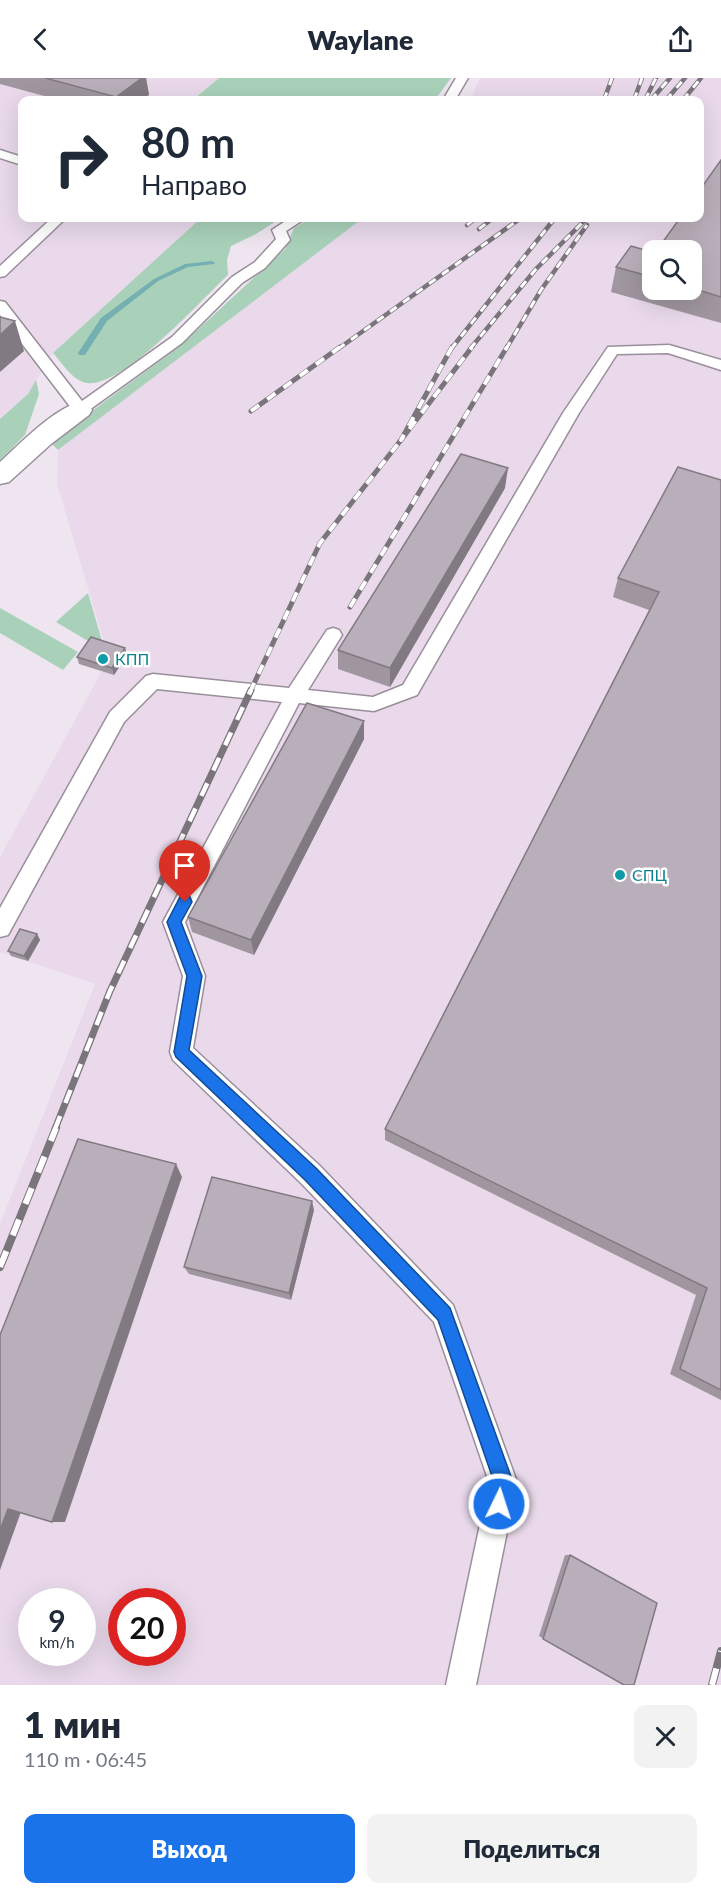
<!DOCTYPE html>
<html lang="ru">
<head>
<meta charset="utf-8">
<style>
  :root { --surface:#fff; --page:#f2f2f3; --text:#1f2937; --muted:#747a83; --accent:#1a73e8 }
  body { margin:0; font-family:Lato,sans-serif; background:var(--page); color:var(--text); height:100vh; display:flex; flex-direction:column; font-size:22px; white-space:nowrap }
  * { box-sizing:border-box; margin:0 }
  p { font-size:20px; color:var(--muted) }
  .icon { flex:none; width:33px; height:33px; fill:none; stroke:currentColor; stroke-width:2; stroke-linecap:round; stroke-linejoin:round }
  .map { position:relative; height:1607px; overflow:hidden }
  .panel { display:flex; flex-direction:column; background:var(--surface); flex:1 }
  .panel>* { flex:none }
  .top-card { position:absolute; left:18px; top:18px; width:686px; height:126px; border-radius:12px; box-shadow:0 6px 24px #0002; background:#fff; color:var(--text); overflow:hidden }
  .controls { position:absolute; left:642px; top:162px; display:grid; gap:12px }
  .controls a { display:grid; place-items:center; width:60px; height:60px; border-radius:12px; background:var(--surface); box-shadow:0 6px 24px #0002; font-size:30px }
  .speed { position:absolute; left:18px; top:1510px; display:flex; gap:12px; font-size:30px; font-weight:700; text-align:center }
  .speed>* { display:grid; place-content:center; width:78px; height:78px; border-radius:50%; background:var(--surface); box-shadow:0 6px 24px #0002; line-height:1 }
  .speed small { font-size:15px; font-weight:400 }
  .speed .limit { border:9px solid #d22; background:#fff; color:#111 }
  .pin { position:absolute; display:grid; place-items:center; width:51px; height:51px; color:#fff; margin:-62px -26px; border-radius:50% 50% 50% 0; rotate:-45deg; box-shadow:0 0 6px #0007 }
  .pin .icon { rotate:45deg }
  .me { position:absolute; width:66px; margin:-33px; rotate:4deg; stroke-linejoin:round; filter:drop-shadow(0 0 4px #0008) }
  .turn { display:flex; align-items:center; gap:21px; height:126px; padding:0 24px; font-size:27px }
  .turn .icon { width:78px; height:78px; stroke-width:2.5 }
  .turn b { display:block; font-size:42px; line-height:51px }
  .round { display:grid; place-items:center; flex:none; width:63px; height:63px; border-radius:12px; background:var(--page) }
  .overview { display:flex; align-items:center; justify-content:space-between; height:102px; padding:0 24px }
  h1 { font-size:36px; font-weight:800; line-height:45px }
  .button { display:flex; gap:12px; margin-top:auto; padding:12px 24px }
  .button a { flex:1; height:69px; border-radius:12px; background:var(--accent); color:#fff; font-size:24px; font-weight:800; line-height:69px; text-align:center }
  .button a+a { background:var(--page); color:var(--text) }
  header { display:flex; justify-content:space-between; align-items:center; height:78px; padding:0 24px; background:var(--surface); font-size:27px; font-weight:800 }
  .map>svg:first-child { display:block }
</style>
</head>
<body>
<header><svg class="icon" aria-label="back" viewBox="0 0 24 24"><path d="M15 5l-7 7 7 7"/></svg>Waylane<svg class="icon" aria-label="share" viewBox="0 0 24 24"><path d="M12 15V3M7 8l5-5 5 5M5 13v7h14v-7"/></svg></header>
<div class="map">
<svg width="721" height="1607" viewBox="0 0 721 1607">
  <rect width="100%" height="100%" fill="#efe5f1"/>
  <g fill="#e9d9eb" fill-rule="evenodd">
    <path d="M0,0H219L196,18L208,22H22V140H201L53,275L28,316L0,341Z"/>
    <path d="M480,0H721V1607H0V1146L95,906L0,874V779L102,593L114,597L57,406L58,372L363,140H699V22H470ZM652,172H692V212H652ZM32,1524H82V1575H32ZM122,1524H172V1575H122Z"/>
  </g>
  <g fill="#a9d1b9">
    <path d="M219,0H451L435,22H208L196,19Z"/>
    <path d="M201,140H281L256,156L231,168L227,182L228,197C202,221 123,310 87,305C73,303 62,285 53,275Z"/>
    <path d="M311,140H363L58,372L50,364L180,268L285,171L294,150Z"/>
    <path d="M36,302L39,316L25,357L0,382V341L28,316Z"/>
    <path d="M88,515L104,570L93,566L56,544Z"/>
    <path d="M0,531V530L78,574L63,592L0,555Z"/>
  </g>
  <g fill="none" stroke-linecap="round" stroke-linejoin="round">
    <path fill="#74afb2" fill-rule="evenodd" d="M212,183L215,185L214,186L188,189L158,203L107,243L85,277H79L78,275L101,240L154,201L185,186Z"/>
    <defs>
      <g id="lane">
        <path d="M456,0H468L455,22H443Z"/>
        <path d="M0,72L22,79V87L0,80Z"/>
        <path d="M52,140H66L5,198L0,199V188Z"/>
        <path d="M290,140H306L286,153L290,162L265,190L242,205L182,265L85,335H75L0,237V223L5,224L82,323L172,259L232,199L255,184L276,161L272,152Z"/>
        <path d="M669,267L721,282V292L668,275L617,276L579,335L417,617L374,633L299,625L185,844L205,898L193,970L320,1088L453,1227L517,1404L476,1607H446L489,1404L434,1244L302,1106L173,982L170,974L183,898L163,844L282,624L157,611L124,644L8,857L0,859V830L110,634L146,598L153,596L289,610L327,552L333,550L339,552L342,557L308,612L373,619L403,607L563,335L608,269Z"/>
      </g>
      <path id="street" d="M80,324L89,327L92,332L89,337L51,366L9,404L0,406V384C21,365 53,331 80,324Z"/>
    </defs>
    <use href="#lane" stroke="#998f9b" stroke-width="3"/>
    <use href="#street" stroke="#998f9b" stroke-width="3"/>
    <use href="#lane" fill="#fff" fill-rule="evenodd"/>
    <use href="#street" fill="#fff" fill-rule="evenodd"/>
    <defs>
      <g id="rail-far3">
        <path d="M604,22L612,0"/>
        <path d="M634,22L642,0"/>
        <path d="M645,22L656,0"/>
        <path d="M651,22L670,0"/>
        <path d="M666,22L685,0"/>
        <path d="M683,22L701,0"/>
        <path d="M467,147L476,140"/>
        <path d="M479,151L493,140"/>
        <path d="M338,271L521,140"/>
        <path d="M451,271L555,140"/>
        <path d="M470,271L536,191L587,140"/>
        <path d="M506,271L541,212L587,147"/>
      </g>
      <g id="rail-far2">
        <path d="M452,269L401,362L472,269"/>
        <path d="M251,333L340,269"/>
        <path d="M350,529L507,269"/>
        <path d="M250,614L320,465L401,362"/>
      </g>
      <path id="rail-far1" d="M55,1051L110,913L251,612"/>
      <g id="rail">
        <path d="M0,1189L56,1050"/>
        <path d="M712,1607L721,1573"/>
      </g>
    </defs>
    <use href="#rail-far3" stroke="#7a747b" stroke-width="4.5"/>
    <use href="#rail-far2" stroke="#7a747b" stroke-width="5"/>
    <use href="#rail-far1" stroke="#7a747b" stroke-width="7"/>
    <use href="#rail" stroke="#7a747b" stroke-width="8"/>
    <use href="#rail-far3" stroke="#fff" stroke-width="3" stroke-dasharray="8" stroke-linecap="butt"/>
    <use href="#rail-far2" stroke="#fff" stroke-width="4" stroke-dasharray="10" stroke-linecap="butt"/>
    <use href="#rail-far1" stroke="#fff" stroke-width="4.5" stroke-dasharray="14" stroke-linecap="butt"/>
    <use href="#rail" stroke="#fff" stroke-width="6" stroke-dasharray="17" stroke-linecap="butt"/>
  </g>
  <g fill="#9f96a0">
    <path d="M0,0H146L149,17L141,22H59L0,6Z"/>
    <path d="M721,82V245L611,214L616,189L652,174V212H692V172Z"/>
    <path d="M721,402V1322L670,1296L696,1217L385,1062V1051L649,532L613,519L618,500Z"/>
    <path d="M505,410L390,609L338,591V572Z"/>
    <path d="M125,570L127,577L114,597L79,586L77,579Z"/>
    <path d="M364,643V661L254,877L192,854L188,839Z"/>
    <path d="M37,856L40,862L28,883L11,878L8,873Z"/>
    <path d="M314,1132L291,1222L189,1196L184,1189Z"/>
    <path d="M565,1477H570L624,1607L539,1558Z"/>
  </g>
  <g fill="#827a82">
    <path d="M142,0H146L149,17L141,22H116V19Z"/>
    <path d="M15,243L24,273L0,294V257Z"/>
    <path d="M508,390L505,410L390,609V590Z"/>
    <path d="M125,570L127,577L114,597L112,590Z"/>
    <path d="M364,643V661L254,877L251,862Z"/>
    <path d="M37,856L40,862L28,883L24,878Z"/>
    <path d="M176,1086L182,1099L65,1444H52Z"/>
    <path d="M312,1123L314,1132L291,1222L289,1215Z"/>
    <path d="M8,1431H22L0,1492V1452Z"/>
  </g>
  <g fill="#b9afba" stroke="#827a82" stroke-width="1.5">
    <path d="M45,0H142L116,19Z"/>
    <path d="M721,82V219L692,210V172H657L680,140H699V113Z"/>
    <path d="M631,168L652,174V199L616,189Z"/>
    <path d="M0,239L15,243L0,257Z"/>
    <path d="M461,376L508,390L390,590L338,572Z"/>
    <path d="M678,389L721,402V1312L680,1291L707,1210L385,1051L659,514L618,500Z"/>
    <path d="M91,559L125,570L112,590L77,579Z"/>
    <path d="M307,625L364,643L251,862L188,839Z"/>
    <path d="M20,851L37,856L24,878L8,873Z"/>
    <path d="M78,1061L176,1086L52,1444L8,1431L0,1452V1257Z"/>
    <path d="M212,1099L312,1123L289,1215L184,1189Z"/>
    <path d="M570,1477L657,1525L634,1607H624L543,1561Z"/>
  </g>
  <path fill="#1a73e8" stroke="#114b97" stroke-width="1.5" d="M185,818L190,819L192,824L181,844L202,898L189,972L317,1091L450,1230L513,1404L505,1432L499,1435L492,1432L490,1426L494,1404L438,1242L305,1102L176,979L174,974L187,898L167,844L180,819Z"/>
  <g fill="#0f9aa8" stroke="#fff" stroke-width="2">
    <circle cx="103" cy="581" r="6"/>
    <circle cx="620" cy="797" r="6"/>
  </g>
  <g text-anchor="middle" stroke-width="5" stroke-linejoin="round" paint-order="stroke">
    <g font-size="16" fill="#0d838f" stroke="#fff" text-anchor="start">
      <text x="115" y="587">КПП</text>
      <text x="632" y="803">СПЦ</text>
    </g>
  </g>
</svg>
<div class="controls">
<a><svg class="icon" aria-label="search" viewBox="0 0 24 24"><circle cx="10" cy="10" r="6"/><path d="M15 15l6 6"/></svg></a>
</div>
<div class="speed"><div>9<small>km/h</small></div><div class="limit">20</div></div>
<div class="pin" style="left:185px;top:824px;background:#d93025"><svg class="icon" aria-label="arrive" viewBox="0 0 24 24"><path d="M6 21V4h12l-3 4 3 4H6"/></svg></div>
<svg class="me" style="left:499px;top:1426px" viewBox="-20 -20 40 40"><circle r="17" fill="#1a73e8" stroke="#fff" stroke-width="3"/><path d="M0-11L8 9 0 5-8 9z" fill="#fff"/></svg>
<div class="top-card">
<div class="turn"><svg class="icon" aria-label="right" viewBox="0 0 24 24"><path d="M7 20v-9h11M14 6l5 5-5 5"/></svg><div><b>80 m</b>Направо</div></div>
</div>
</div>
<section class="panel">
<div class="overview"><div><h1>1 мин</h1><p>110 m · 06:45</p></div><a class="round"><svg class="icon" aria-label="close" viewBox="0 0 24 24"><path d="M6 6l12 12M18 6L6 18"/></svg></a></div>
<div class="button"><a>Выход</a><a>Поделиться</a></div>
</section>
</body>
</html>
